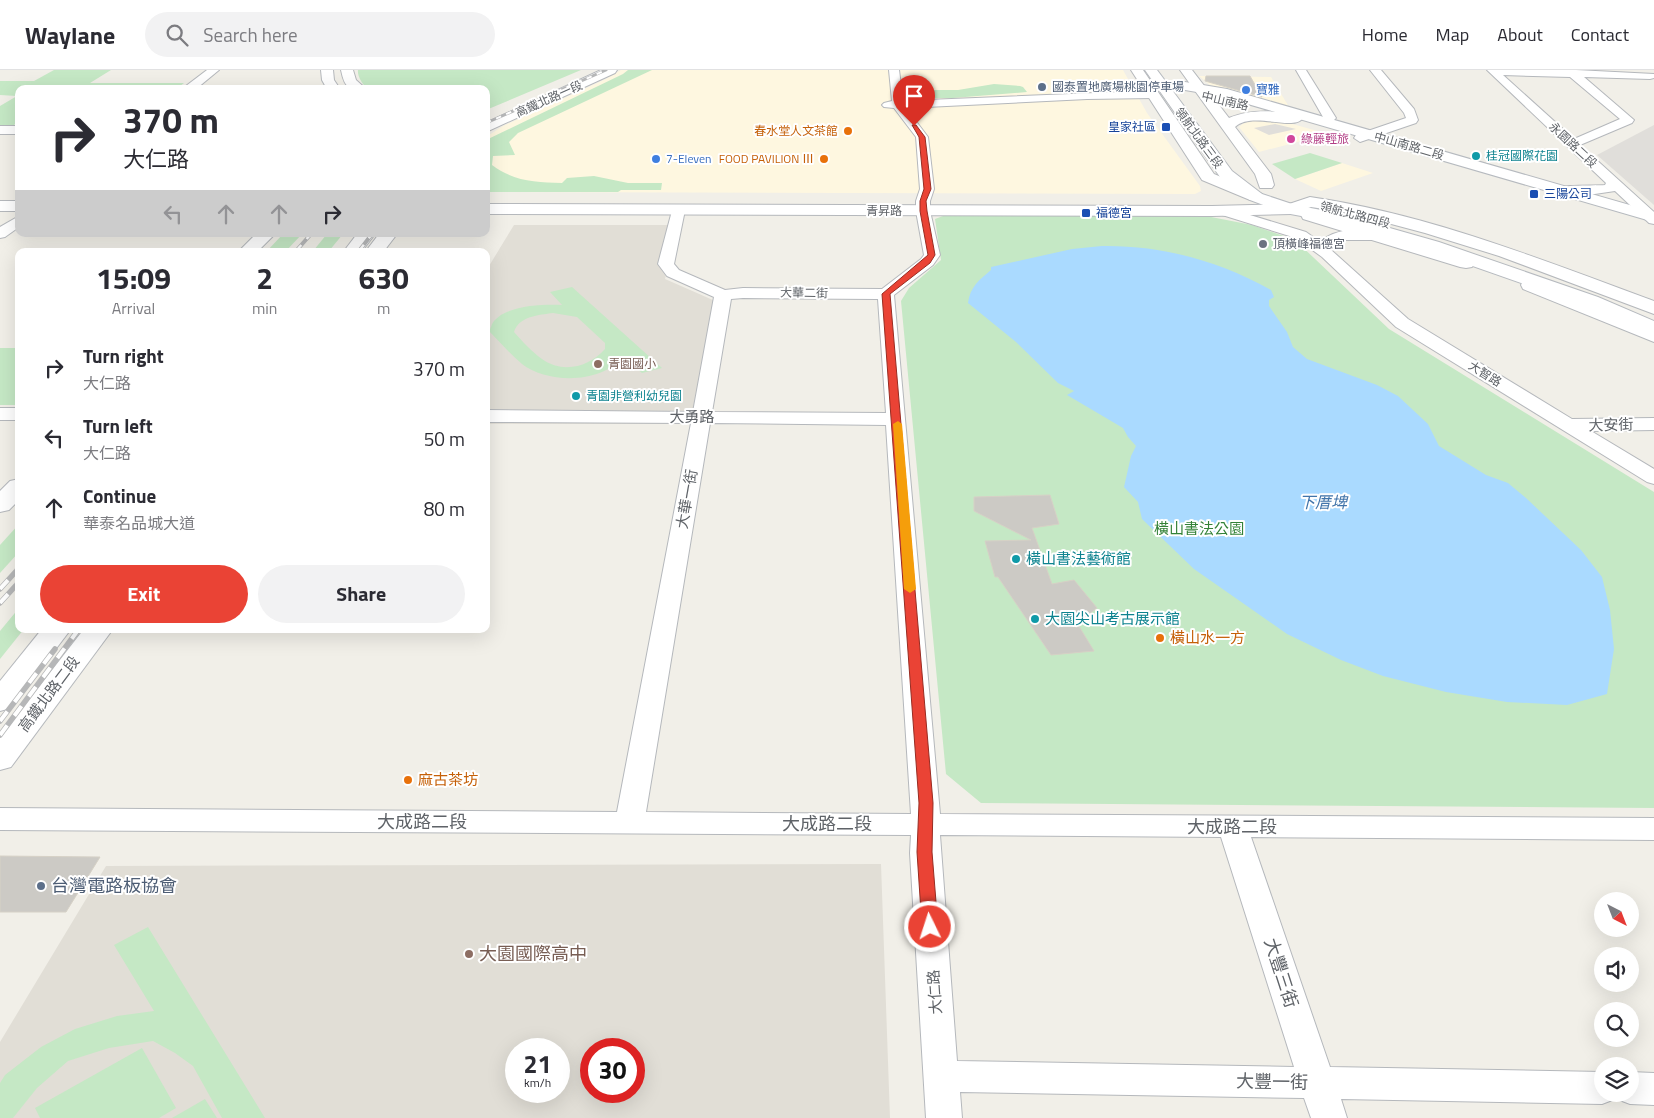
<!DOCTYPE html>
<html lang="en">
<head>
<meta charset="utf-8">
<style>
  :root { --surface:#fff; --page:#f2f2f3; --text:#2b2b33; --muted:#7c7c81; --line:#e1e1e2; --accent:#ea4335 }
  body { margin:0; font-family:"Titillium Web","Noto Sans TC",sans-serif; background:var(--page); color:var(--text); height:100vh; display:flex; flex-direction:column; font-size:19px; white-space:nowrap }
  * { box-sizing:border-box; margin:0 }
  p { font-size:16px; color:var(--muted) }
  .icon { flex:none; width:28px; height:28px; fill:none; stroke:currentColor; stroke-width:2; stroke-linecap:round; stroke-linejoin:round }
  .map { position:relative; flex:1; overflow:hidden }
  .panel { position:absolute; left:15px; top:178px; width:475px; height:385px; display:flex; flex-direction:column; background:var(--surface); border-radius:10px; box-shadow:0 5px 20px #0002 }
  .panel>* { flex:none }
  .banner { position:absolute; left:15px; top:15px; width:475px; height:152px; border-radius:10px; box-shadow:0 5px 20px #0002; background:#fff; color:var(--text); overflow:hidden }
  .needle { width:32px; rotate:138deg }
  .buttons { position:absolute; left:1594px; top:822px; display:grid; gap:10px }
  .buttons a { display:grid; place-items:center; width:45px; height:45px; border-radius:50%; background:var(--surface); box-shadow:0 5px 20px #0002; font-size:25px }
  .speed { position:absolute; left:505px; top:968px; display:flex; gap:10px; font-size:25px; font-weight:700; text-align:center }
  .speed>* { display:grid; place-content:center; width:65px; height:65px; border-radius:50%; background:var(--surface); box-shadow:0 5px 20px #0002; line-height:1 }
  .speed small { font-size:12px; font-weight:400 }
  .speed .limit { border:8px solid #d22; background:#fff; color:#111 }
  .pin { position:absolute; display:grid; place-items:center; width:42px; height:42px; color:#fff; margin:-51px -21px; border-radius:50% 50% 50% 0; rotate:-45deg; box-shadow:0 0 5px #0007 }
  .pin .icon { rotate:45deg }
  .me { position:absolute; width:55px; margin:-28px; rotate:356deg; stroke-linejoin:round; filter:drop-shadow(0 0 4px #0008) }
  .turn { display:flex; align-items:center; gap:18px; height:105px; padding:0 25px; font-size:22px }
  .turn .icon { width:65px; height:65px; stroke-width:2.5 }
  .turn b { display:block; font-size:35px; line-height:42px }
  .lanes { display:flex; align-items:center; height:48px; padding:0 25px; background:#0003; justify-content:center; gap:25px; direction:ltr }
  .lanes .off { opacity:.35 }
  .eta { display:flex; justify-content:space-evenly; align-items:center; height:85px; text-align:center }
  .eta b { font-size:30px; font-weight:700; line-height:35px }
  .action { display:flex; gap:10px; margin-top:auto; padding:10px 25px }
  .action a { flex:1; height:58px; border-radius:30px; background:var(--accent); color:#fff; font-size:20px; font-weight:700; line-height:58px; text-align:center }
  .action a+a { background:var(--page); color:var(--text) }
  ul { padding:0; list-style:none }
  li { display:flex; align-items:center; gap:15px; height:70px; padding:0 25px }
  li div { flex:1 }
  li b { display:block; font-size:19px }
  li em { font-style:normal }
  header { display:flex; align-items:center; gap:30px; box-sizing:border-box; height:70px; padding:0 25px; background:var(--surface); border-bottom:1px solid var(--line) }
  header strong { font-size:24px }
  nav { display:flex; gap:28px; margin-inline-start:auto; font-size:18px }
  .search { width:350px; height:45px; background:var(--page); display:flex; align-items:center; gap:12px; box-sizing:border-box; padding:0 18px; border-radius:28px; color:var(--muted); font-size:19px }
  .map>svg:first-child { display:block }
</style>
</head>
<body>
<header>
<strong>Waylane</strong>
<div class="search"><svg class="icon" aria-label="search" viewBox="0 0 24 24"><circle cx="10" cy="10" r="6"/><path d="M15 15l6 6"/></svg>Search here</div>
<nav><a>Home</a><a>Map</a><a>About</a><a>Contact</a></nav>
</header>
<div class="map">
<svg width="1654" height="1048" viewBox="0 0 1654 1048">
  <rect width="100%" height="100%" fill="#f1efe8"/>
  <g fill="#fef7e0">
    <path d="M621,0H1123L1147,43L1200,116L1201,121L1195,124L486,122V67L503,56L606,9Z"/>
    <path d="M1199,6L1271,7L1289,37L1210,15Z"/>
    <path d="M1256,49L1289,53L1328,64L1259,82L1239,57L1246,51Z"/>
    <path d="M1342,93L1373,103L1321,121L1295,109Z"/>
  </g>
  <g fill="#e0deda">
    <path d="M1275,54L1296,59L1269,65L1254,58Z"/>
    <path d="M1654,55V135L1597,85Z"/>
  </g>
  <g fill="#e1ded6" fill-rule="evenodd">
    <path d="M514,155H679L665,209L722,234L699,354H486V201Z"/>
    <path d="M881,794L890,1048H0V972L106,796ZM516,979H559V1021H516ZM591,979H634V1021H591Z"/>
  </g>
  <g fill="#c5e8c5" fill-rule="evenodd">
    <path d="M54,0H111L90,13H184L176,19H19V52L12,56H0V36L17,26L0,25V11H34Z"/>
    <path d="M358,0H581L486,40V19H368C363,15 357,6 358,0Z"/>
    <path d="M628,0H652L518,63L509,72L515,85L493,86L492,95C515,112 535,112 562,113L567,108L594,106L628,113H662L661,120H621L618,122H486V70L623,4Z"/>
    <path d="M994,14L1020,16L1023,17L1027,22L953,28H918L915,20H958Z"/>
    <path d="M1310,83L1342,93L1295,109L1272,94Z"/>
    <path d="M943,146H1206L1252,155L1295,170L1389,259L1654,422V738L981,733L946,704L901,231L909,218L941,190L935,149Z"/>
    <path d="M283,164H302L286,181H267Z"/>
    <path d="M327,164H343L329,181H313Z"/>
    <path d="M572,217L662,298L642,303L622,286C604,314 547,314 522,294C510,284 500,272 489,261C491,258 492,253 494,251C507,235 544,234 562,235L550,222ZM553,243L577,247L605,273V279C589,297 563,304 542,289C532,282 522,271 514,262C519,246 539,245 553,243Z"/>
    <rect x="0" y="278" width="19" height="57"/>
    <path d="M19,454V482L0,503V475Z"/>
    <path d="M19,538V559H24L0,589V561Z"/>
    <path d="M148,857L265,1048H222L193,996L175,983L153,971L109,978L68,991L37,1018L13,1048H0V1013L5,1005L41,977L75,959L117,946L154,941L114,875Z"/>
    <path d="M142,978L176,1038L159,1048H40L35,1038Z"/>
    <path d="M205,1029L217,1048H172Z"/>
  </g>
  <path fill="#aadaff" d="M1102,176C1162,175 1219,191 1271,220L1274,227L1269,230V236L1287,262L1293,277L1307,289L1377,315L1398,326L1428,354L1439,376L1486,405L1508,413L1526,428L1581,480L1602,507L1610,540L1614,579L1607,624L1567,635L1507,632L1446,622L1383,606L1341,590L1287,564L1194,499L1142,449L1138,432L1124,417L1131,386L1136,376L1128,367L1123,358L1067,325L1074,321L1058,313L1016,272L968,233C970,217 979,210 991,200V197L1072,179Z"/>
  <g fill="#cccac5" stroke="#d6d1c6">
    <path d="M1206,6H1250L1262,27L1205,11Z"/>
    <path d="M1050,425L1059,454L1032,458L1052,514L1074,510L1097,538L1077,553L1094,581L1051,585L998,507H995L985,471L1031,470L974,441V427Z"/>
    <path d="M0,786L100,787L66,842H0Z"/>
  </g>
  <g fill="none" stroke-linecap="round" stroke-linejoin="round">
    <defs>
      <g id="minor">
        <path d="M207,0H219L196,19H182Z"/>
        <path d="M889,0H899L903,31L1120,22H1153L1159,25L1153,28L1087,29L906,38L928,67L934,119L930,131V141L940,185L933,195L894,225L940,744L1654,748V770L1251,767L1330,997L1602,1002V1024H1630V1002L1654,1003V1035L1630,1034L1617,1029L1616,1026L1615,1029L1602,1034L1341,1029L1347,1048H1311L1304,1028L960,1022L962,1048H926L910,783L911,765L0,760V738L617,742L691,353L486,352V340L693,342L714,227L667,206L658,194L673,137H683L685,140L674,194L679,200L725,220L743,218L882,219L921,189L924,185L916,141V131L920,119L916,67L894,38L884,37L882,35L884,33L892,31ZM743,228L878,229L886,343L712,342L731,229ZM710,353L886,355L911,744L646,742ZM940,765L1221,767L1294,997L957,991Z"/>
        <path d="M1296,0H1306L1336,48C1332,53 1326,55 1320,54L1318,51L1323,47Z"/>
        <path d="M1370,0H1381L1414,39L1418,50L1416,53L1360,72L1354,68L1356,65L1406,48L1404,43Z"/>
        <path d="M1487,0H1576L1654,4V8L1650,9L1584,7L1634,50L1632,53L1580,75L1654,142V154L1649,153L1615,121L1588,125L1557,123L1555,120C1560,114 1595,116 1605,115L1606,113ZM1503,5L1570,7L1620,49L1574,69Z"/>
        <rect x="0" y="56" width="19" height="8"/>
        <path d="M1224,137L1306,162L1320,172C1338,156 1368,158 1390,164L1392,167L1390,170H1346L1330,179L1408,249L1572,349L1654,348V360L1591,361L1654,399V414L1647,412L1396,257L1322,187L1296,168L1219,144L1217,141L1219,138Z"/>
        <path d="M19,146V157L5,167L0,168V157Z"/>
        <rect x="0" y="338" width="19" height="12"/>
      </g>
      <g id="tertiary">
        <path d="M321,0H333L334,10L340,19H327L322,10Z"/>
        <path d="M341,0H353L356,10L366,19C348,19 345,19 341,0Z"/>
        <path d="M601,0H617L615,3L486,62V53Z"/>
        <path d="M1131,0H1143L1214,104L1262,124L1264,127L1262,130H1250L1202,110Z"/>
        <path d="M1180,0H1192L1229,48C1250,39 1277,40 1300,46L1302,49C1292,61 1252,41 1235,57L1271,104L1274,115L1272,118H1260L1255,104Z"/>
        <path d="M1310,127C1429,144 1542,190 1654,231V244L1499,186L1425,163L1350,143L1311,137L1291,144L1212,146L486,144V134L1212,136L1289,134Z"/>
        <rect x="0" y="131" width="19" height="10"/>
        <path d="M1309,140L1472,189L1475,193L1472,197L1466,198L1460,197L1303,149L1301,145L1303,141Z"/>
        <path d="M256,164H275L258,181H239Z"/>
        <path d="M357,164H375L362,181H344Z"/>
        <path d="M379,164H397L384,181H366Z"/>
        <path d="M1530,209L1654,259V272L1523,219L1521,215L1523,211Z"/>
        <path d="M19,409V430L9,440L0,442V421L10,411Z"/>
        <path d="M42,559H71L11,638L0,641V611Z"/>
        <path d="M84,559H113L11,697L0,700V667Z"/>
      </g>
      <path id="secondary" d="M1145,0H1157L1166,12H1185L1227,19L1654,142V152L1220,26L1185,20H1172L1232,101L1262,124L1295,135L1337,143L1439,172L1598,227L1654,251V264L1584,235L1427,180L1328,151L1285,143L1250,130L1220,107Z"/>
    </defs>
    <use href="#minor" stroke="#b5b8bc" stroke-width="2"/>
    <use href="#tertiary" stroke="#b5b8bc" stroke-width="2"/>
    <use href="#secondary" stroke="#b6babf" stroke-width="2"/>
    <use href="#minor" fill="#fff" fill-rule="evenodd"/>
    <use href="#tertiary" fill="#fff" fill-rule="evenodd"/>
    <use href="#secondary" fill="#fff" fill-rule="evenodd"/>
    <defs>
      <path id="rail-far2" d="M486,53L606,0"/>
      <g id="rail-far1">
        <path d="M296,181L311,164"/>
        <path d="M359,181L372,164"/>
      </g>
      <g id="rail">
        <path d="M0,519L19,498"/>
        <path d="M0,533L19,512"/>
        <path d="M0,651L55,579"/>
        <path d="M0,665L79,559"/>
      </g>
    </defs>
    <use href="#rail-far2" stroke="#b6b7b8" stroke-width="3"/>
    <use href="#rail-far1" stroke="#b6b7b8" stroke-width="4"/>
    <use href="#rail" stroke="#b6b7b8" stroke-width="5.5"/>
    <use href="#rail-far2" stroke="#fff" stroke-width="2" stroke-dasharray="5.5" stroke-linecap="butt"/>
    <use href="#rail-far1" stroke="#fff" stroke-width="2.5" stroke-dasharray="8" stroke-linecap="butt"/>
    <use href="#rail" stroke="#fff" stroke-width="4" stroke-dasharray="12" stroke-linecap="butt"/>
  </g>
  <path fill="#ea4335" stroke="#982c22" d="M912,55H916L925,67L931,119L926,131L927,141L935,185L930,193L890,224L933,733L932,782L938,857L935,861L930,863L925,861L922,857L917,782L919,733L882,224L928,185L920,141V131L924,119L919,67Z"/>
  <path fill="#f59e0b" d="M898,351L902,354L916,519L910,523L904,519L893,354Z"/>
  <g fill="#5c6f8a" stroke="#fff" stroke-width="2">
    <circle cx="1042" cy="17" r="5"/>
    <circle cx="41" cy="816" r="5"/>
  </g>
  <g fill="#3f7fe0" stroke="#fff" stroke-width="2">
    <circle cx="1246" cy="20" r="5"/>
    <circle cx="656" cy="89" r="5"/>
  </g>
  <g fill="#1a4fb4" stroke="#fff" stroke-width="2">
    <rect x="1161" y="52" width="10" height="10" rx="2.5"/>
    <rect x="1529" y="119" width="10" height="10" rx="2.5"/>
    <rect x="1081" y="138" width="10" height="10" rx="2.5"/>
  </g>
  <g fill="#e8710a" stroke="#fff" stroke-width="2">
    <circle cx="848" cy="61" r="5"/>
    <circle cx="824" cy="89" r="5"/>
    <circle cx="1160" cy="568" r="5"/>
    <circle cx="408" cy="710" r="5"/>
  </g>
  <circle fill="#d1479c" stroke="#fff" stroke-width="2" cx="1291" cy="69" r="5"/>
  <g fill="#0f9aa8" stroke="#fff" stroke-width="2">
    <circle cx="1476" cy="86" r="5"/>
    <circle cx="576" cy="326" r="5"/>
    <circle cx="1016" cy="489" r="5"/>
    <circle cx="1035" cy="549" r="5"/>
  </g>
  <circle fill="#6b7280" stroke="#fff" stroke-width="2" cx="1263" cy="174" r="5"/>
  <g fill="#8d6e63" stroke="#fff" stroke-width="2">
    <circle cx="598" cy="294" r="5"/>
    <circle cx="469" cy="884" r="5"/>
  </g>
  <g text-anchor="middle" stroke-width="4" stroke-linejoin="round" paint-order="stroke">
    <g font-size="12" fill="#4e5e75" stroke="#fff" text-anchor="start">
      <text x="1052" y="21">國泰置地廣場桃園停車場</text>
    </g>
    <g font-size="12" fill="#366cbe" stroke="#fff" text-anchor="start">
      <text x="1256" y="24">寶雅</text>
      <text x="666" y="93">7-Eleven</text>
    </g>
    <g font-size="12" fill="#5f6368" stroke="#fff">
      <text transform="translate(549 29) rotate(-24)" y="4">高鐵北路一段</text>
      <text transform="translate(1225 31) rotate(13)" y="4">中山南路</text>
      <text transform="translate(1199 68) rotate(54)" y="4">領航北路三段</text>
      <text transform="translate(1573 75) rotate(43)" y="4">永園路二段</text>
      <text transform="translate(1409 76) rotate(16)" y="4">中山南路二段</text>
      <text x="884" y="145">青昇路</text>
      <text transform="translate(1355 145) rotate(15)" y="4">領航北路四段</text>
      <text transform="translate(804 223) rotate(1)" y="4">大華二街</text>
      <text transform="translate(1485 304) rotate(32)" y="4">大智路</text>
    </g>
    <g font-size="12" fill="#164399" stroke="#fff" text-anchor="start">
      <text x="1156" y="61" text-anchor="end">皇家社區</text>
      <text x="1544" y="128">三陽公司</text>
      <text x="1096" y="147">福德宮</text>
    </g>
    <g font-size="12" fill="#c56008" stroke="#fff" text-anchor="end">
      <text x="838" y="65">春水堂人文茶館</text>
      <text x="814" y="93">FOOD PAVILION Ⅲ</text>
    </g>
    <g font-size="12" fill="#b23c85" stroke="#fff" text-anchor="start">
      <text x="1301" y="73">綠藤輕旅</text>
    </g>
    <g font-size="12" fill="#0d838f" stroke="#fff" text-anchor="start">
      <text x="1486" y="90">桂冠國際花園</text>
      <text x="586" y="330">青園非營利幼兒園</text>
    </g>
    <g font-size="12" fill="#5b616d" stroke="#fff" text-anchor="start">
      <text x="1273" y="178">頂橫峰福德宮</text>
    </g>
    <g font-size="12" fill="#785e54" stroke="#fff" text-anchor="start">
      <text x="608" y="298">青園國小</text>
    </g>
    <g font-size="15" fill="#5f6368" stroke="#fff">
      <text x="692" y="352">大勇路</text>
      <text transform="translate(1611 355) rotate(-1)" y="5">大安街</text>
      <text transform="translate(687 429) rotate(-80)" y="5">大華一街</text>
      <text transform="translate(49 624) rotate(-53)" y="5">高鐵北路二段</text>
      <text transform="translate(935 922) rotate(-94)" y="5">大仁路</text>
    </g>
    <g font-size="15" fill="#348238" stroke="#fff">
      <text x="1199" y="464">橫山書法公園</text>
    </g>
    <g font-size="15" fill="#0d838f" stroke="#fff" text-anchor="start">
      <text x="1026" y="494">橫山書法藝術館</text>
      <text x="1045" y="554">大園尖山考古展示館</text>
    </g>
    <g font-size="15" fill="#c56008" stroke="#fff" text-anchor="start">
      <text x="1170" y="573">橫山水一方</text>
      <text x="418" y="715">麻古茶坊</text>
    </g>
    <g font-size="16" font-style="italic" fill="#4174aa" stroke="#fff">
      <text x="1323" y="438">下厝埤</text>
    </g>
    <g font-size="18" fill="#5f6368" stroke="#fff">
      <text x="422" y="758">大成路二段</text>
      <text x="827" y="760">大成路二段</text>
      <text x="1232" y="763">大成路二段</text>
      <text transform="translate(1281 903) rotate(72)" y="6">大豐三街</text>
      <text transform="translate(1272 1012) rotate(1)" y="6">大豐一街</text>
    </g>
    <g font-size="18" fill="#4e5e75" stroke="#fff" text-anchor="start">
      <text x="51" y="822">台灣電路板協會</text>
    </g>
    <g font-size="18" fill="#785e54" stroke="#fff" text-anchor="start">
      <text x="479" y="890">大園國際高中</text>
    </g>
  </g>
</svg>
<div class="buttons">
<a><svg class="needle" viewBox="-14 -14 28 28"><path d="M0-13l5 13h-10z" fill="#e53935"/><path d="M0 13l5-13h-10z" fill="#7c7c81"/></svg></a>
<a><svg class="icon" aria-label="sound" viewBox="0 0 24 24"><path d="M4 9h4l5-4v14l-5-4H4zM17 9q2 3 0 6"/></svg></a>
<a><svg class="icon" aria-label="search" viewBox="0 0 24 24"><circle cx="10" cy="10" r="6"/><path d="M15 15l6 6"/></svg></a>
<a><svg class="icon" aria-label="layers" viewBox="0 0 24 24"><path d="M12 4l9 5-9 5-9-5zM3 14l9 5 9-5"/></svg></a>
</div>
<div class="speed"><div>21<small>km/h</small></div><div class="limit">30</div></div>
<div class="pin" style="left:914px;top:56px;background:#d93025"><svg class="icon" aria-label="arrive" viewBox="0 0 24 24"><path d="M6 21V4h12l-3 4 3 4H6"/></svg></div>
<svg class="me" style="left:930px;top:857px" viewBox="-20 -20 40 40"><circle r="17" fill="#ea4335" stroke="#fff" stroke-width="3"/><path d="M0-11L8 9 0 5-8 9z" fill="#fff"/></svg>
<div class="banner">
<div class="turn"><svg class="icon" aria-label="right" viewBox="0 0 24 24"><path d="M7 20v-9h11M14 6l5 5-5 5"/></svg><div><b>370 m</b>大仁路</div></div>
<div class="lanes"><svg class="icon off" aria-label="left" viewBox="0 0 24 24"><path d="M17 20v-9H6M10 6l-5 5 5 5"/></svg><svg class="icon off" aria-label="ahead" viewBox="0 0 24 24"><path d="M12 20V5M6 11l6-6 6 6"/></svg><svg class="icon off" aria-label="ahead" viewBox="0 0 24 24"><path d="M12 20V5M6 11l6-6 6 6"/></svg><svg class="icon" aria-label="right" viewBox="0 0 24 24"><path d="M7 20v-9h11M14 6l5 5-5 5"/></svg></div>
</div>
<section class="panel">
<div class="eta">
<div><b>15:09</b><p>Arrival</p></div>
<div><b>2</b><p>min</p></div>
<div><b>630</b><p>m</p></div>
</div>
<ul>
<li><svg class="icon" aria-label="right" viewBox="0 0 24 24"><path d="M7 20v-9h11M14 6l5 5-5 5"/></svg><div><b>Turn right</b><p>大仁路</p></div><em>370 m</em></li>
<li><svg class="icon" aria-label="left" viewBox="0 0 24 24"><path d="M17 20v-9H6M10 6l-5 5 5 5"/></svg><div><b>Turn left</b><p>大仁路</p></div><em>50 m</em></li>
<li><svg class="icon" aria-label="ahead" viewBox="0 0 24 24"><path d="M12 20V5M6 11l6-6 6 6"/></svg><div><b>Continue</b><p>華泰名品城大道</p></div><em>80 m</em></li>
</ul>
<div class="action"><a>Exit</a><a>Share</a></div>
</section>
</div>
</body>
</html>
